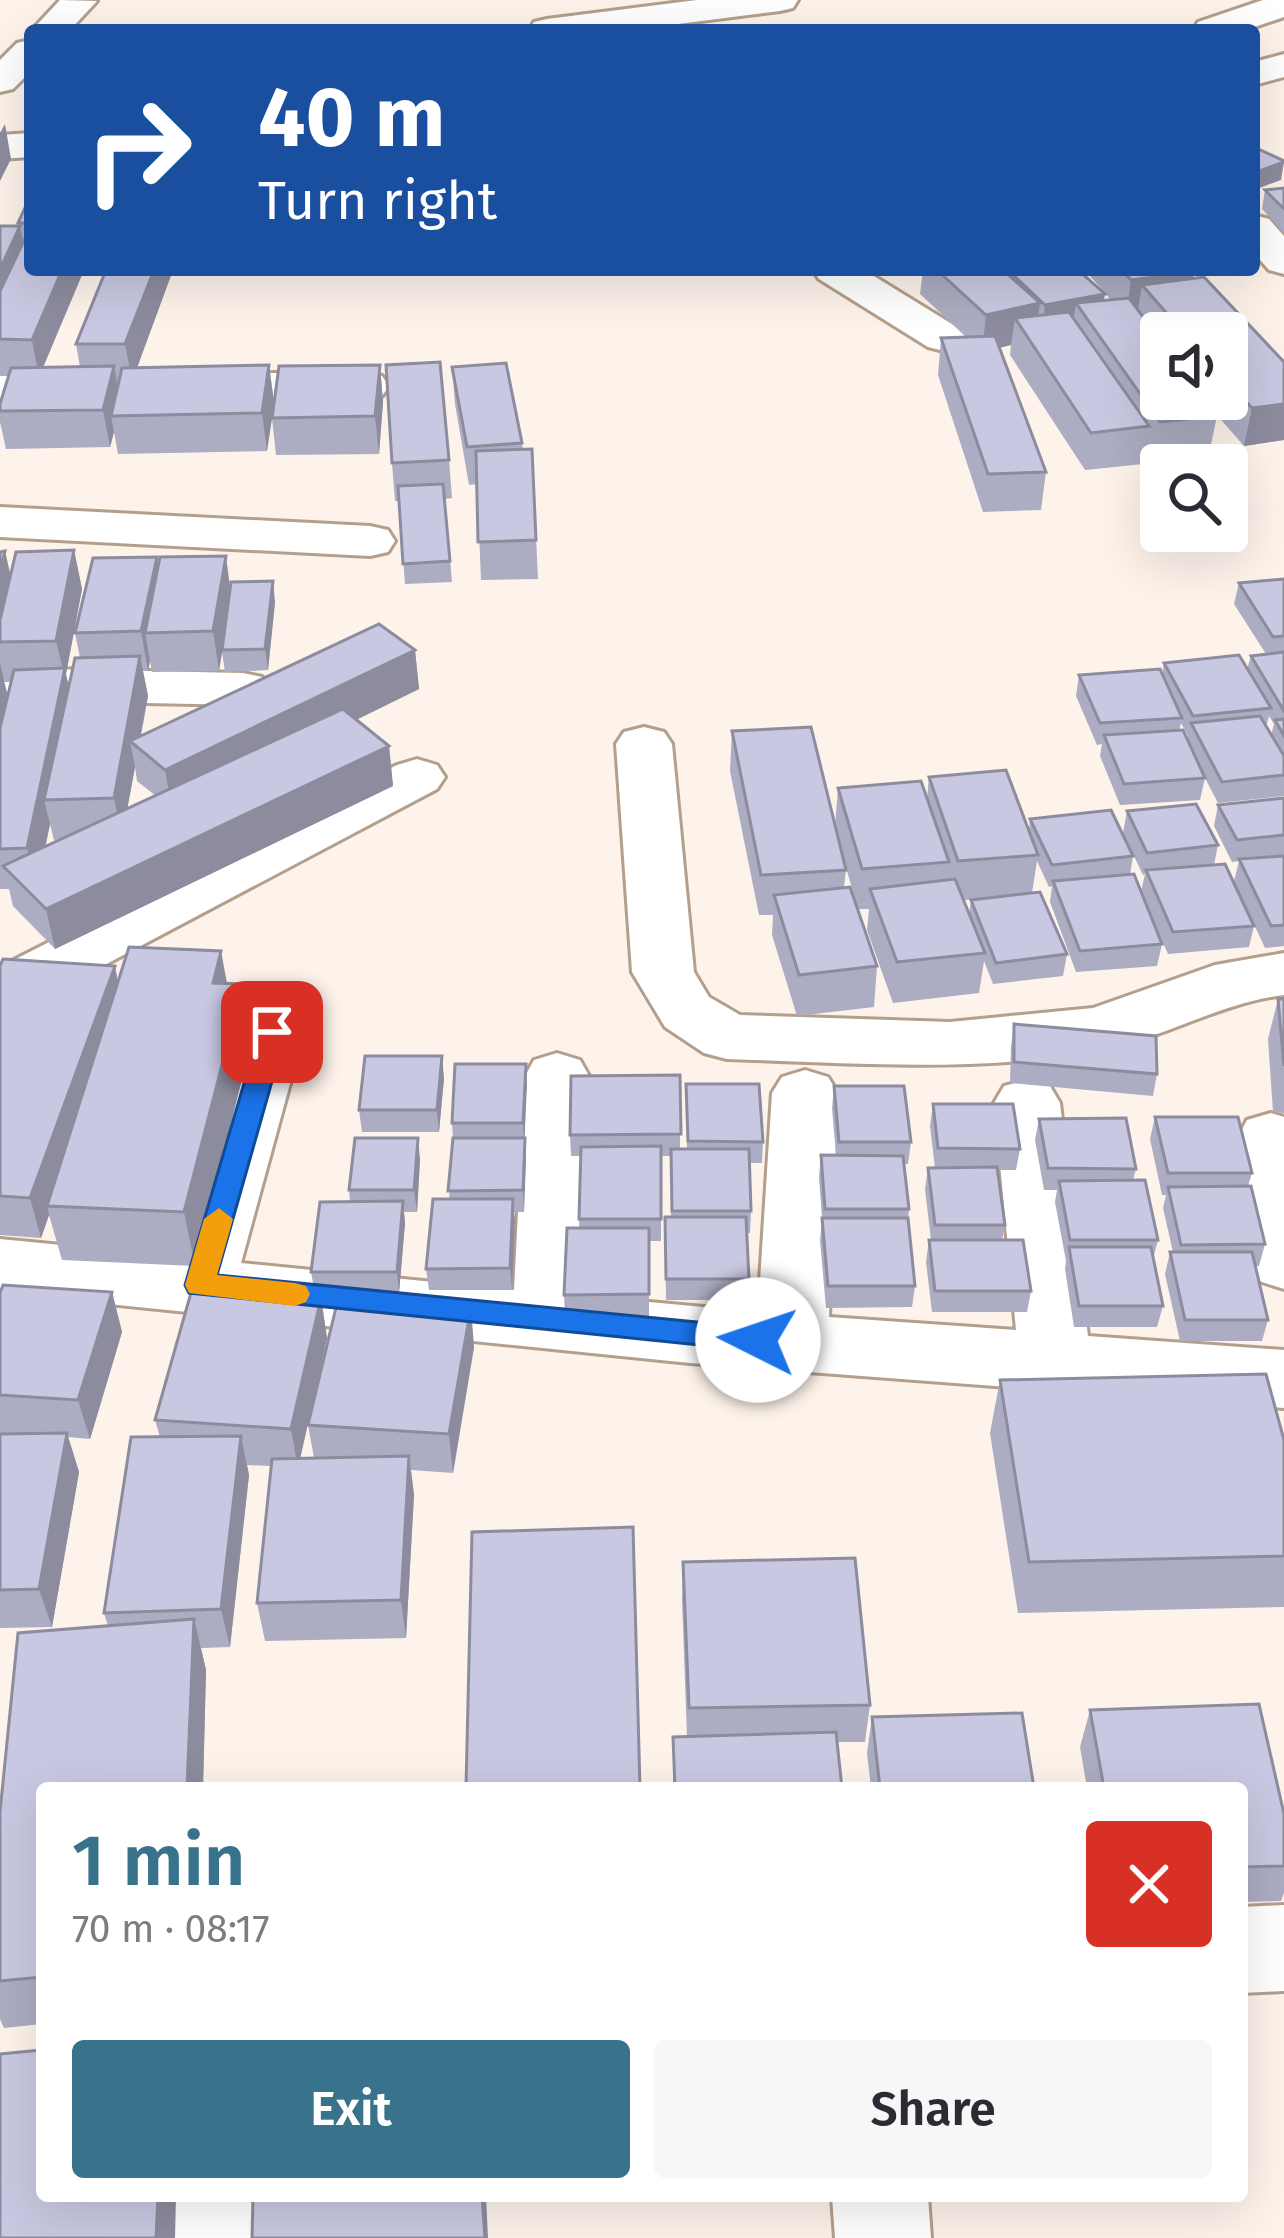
<!DOCTYPE html>
<html lang="en">
<head>
<meta charset="utf-8">
<style>
  :root { --surface:#fff; --page:#f7f7f7; --text:#2b2b33; --muted:#7c7c81; --accent:#38728b }
  body { margin:0; font-family:"Fira Sans",sans-serif; background:var(--page); color:var(--text); height:100vh; display:flex; flex-direction:column; font-size:45px; white-space:nowrap }
  * { box-sizing:border-box; margin:0 }
  p { font-size:39px; color:var(--muted) }
  .icon { flex:none; width:66px; height:66px; fill:none; stroke:currentColor; stroke-width:2; stroke-linecap:round; stroke-linejoin:round }
  .map { position:relative; flex:1; overflow:hidden }
  .side { position:absolute; left:36px; top:1782px; width:1212px; height:420px; display:flex; flex-direction:column; background:var(--surface); border-radius:12px; box-shadow:0 12px 48px #0002 }
  .side>* { flex:none }
  .banner { position:absolute; left:24px; top:24px; width:1236px; height:252px; border-radius:12px; box-shadow:0 12px 48px #0002; background:#1a4fa0; color:#fff; overflow:hidden }
  .tools { position:absolute; left:1140px; top:312px; display:grid; gap:24px }
  .tools a { display:grid; place-items:center; width:108px; height:108px; border-radius:12px; background:var(--surface); box-shadow:0 12px 48px #0002; font-size:60px }
  .pin { position:absolute; display:grid; place-items:center; width:102px; height:102px; color:#fff; margin:-51px; border-radius:24px; box-shadow:0 6px 18px #0006 }
  .me { position:absolute; width:132px; margin:-66px; rotate:274deg; stroke-linejoin:round; filter:drop-shadow(0 0 9px #0008) }
  .turn { display:flex; align-items:center; gap:42px; height:252px; padding:0 36px; font-size:54px }
  .turn .icon { width:156px; height:156px; stroke-width:2.5 }
  .turn b { display:block; font-size:84px; line-height:102px }
  .round { display:grid; place-items:center; flex:none; width:126px; height:126px; border-radius:12px; background:var(--page) }
  .summary { display:flex; align-items:center; justify-content:space-between; height:204px; padding:0 36px }
  h1 { font-size:72px; font-weight:600; line-height:90px; color:var(--accent) }
  .button { display:flex; gap:24px; margin-top:auto; padding:24px 36px }
  .button a { flex:1; height:138px; border-radius:12px; background:var(--accent); color:#fff; font-size:48px; font-weight:600; line-height:138px; text-align:center }
  .button a+a { background:var(--page); color:var(--text) }
  .map>svg:first-child { display:block }
</style>
</head>
<body>
<div class="map">
<svg width="1284" height="2238" viewBox="0 0 1284 2238">
  <rect width="100%" height="100%" fill="#fdf3eb"/>
  <g fill="none" stroke-linecap="round" stroke-linejoin="round">
    <defs>
      <g id="minor">
        <path d="M60,0L97,1L70,30H32Z"/>
        <path d="M697,0H798L793,8L780,11L631,30H529L534,22L547,19Z"/>
        <path d="M1263,0H1284V17L1246,30H1193L1198,22Z"/>
        <path d="M30,40V72L13,89L0,92V60L17,43Z"/>
        <path d="M1284,54V77L1254,85V62Z"/>
        <path d="M30,133V157L0,159V135Z"/>
        <path d="M1254,215L1269,219L1284,236V274L1269,270L1254,253Z"/>
        <path d="M813,270H864L960,329L966,338L960,347L944,351L928,347L819,279Z"/>
        <path d="M366,372L382,376L389,386L382,396L366,400L0,404V376Z"/>
        <path d="M0,507L370,526L388,530L395,541L388,552L370,556L0,537Z"/>
        <path d="M0,668L243,673L262,677L270,689L262,701L243,705L0,700Z"/>
        <path d="M644,727L664,732L672,744L694,972L709,997L740,1015L950,1022L1093,1008L1215,965L1284,953V995C1219,1003 1162,1039 1098,1051C976,1073 850,1063 727,1059L704,1053L665,1027L632,972L616,744L624,732Z"/>
        <path d="M417,759L437,765L445,777L437,789L46,996L22,1019L0,1026L2,966L397,765Z"/>
        <path d="M272,1010L294,1016L304,1032L241,1263L514,1290L525,1076L534,1060L557,1053L580,1060L589,1076L584,1296L758,1312L772,1093L782,1077L805,1070L828,1077L838,1093L829,1317L1016,1330L994,1103L1004,1086L1027,1080L1050,1086L1060,1103L1088,1336L1284,1350V1408L690,1363L0,1293V1239L173,1256L240,1032L250,1016Z"/>
        <path d="M1271,1113L1284,1117V1289L1259,1281L1249,1262L1238,1137L1247,1120Z"/>
        <path d="M1284,1905V1991L1242,1993V1907Z"/>
        <path d="M167,2196H263L260,2238H164Z"/>
        <path d="M832,2196H928L931,2238H835Z"/>
      </g>
    </defs>
    <use href="#minor" stroke="#b49f8c" stroke-width="6"/>
    <use href="#minor" fill="#fff" fill-rule="evenodd"/>
  </g>
  <g fill="#acacc2" fill-rule="evenodd">
    <path d="M1284,188V233L1262,209L1265,190Z"/>
    <path d="M30,197V270H84L43,367H80L76,344L106,270H173L137,368L269,365L274,402L380,365L383,402L379,454L276,455L272,419L267,451L118,454L114,432L110,447L6,449L0,422V404L9,376H0V226H18V223Z"/>
    <path d="M923,270H1078L1104,301L1111,300L1085,270H1192V279L1284,362V440L1244,446L1208,405L1217,416L1209,454L1154,460L1145,448L1143,464L1085,470L1010,355L1011,345L999,348L1046,472L1041,510L983,512L938,375L941,338L966,337L920,294ZM1161,333H1227V399H1161Z"/>
    <path d="M452,367L522,443L523,450L532,449L538,579L481,580L477,484L469,485L455,404Z"/>
    <path d="M449,460L452,498L445,499L452,582L405,584L399,501H395L392,463Z"/>
    <path d="M74,550L82,589L66,674L69,687L80,658L75,633L158,565L275,602L268,670L225,672L222,652L219,671L152,672L150,661L148,671H143L148,696L141,736L415,650L419,689L356,720L389,746L393,786L55,949L13,906L9,889H0V552L10,575ZM4,682H11L8,695ZM135,767L137,781L156,796L127,809ZM50,824L54,840L61,839L45,847Z"/>
    <path d="M1284,579V796L1218,803L1205,778L1200,800L1120,805L1100,756L1102,744L1097,745L1076,696L1079,675L1162,674L1164,663L1247,669L1251,656L1266,654L1234,604L1239,583ZM1269,716L1274,724L1271,735L1266,727ZM1181,723L1188,736V740L1179,731Z"/>
    <path d="M732,731L835,826L838,788L927,799L929,777L1029,831L1030,819L1133,856L1130,875L1162,944L1157,966L1076,972L1050,902L1052,886L1049,887L1037,861L1032,893L1067,954L1063,976L993,984L984,961L979,993L893,1003L867,930L869,909H858L838,840L846,870L844,887L877,966L874,1007L797,1016L772,935L773,915H759L730,771ZM978,899L971,900L969,914L964,900Z"/>
    <path d="M1284,798V946L1265,948L1234,881L1239,861L1232,862L1214,826L1218,805Z"/>
    <path d="M1127,811L1218,845L1214,865L1254,926L1249,947L1168,954L1141,892L1145,874L1143,875L1123,833Z"/>
    <path d="M0,966L118,982L227,984L252,1039L195,1266L62,1260L49,1215L41,1238L0,1235Z"/>
    <path d="M1278,999H1284V1113L1273,1112L1268,1039Z"/>
    <path d="M1014,1024L1157,1074L1153,1096L1010,1083L1011,1046Z"/>
    <path d="M526,1064L524,1212H514L512,1290H429L426,1269L449,1199L453,1138L452,1123Z"/>
    <path d="M680,1075V1149H687L686,1084L763,1142L762,1163H749L751,1211L750,1233H746L748,1300H666L665,1217H671V1156H661V1241H649V1316H565L564,1295L579,1228L581,1156H571L570,1135Z"/>
    <path d="M444,1078L439,1132H362L359,1110Z"/>
    <path d="M834,1086L911,1142L908,1164H904L909,1209L908,1221L915,1286L912,1307L826,1308L820,1240L822,1218L819,1177L821,1155H836L832,1108Z"/>
    <path d="M933,1104L1020,1149L1016,1170H997L1005,1225L1002,1240L1031,1291L1027,1312H932L926,1262L929,1240H931L925,1189L928,1168H935L930,1126Z"/>
    <path d="M1155,1117L1252,1173L1248,1186L1265,1244L1259,1266H1255L1268,1320L1262,1341H1180L1165,1274L1170,1252H1173L1163,1208L1166,1195H1162L1150,1139Z"/>
    <path d="M1039,1119L1136,1169L1133,1180L1158,1240L1153,1259L1163,1306L1157,1327H1074L1065,1269L1066,1261L1055,1202L1057,1190H1044L1035,1140Z"/>
    <path d="M420,1159L417,1212H404L405,1223L399,1293L315,1294L311,1272L350,1202L349,1190Z"/>
    <path d="M112,1292L122,1332L90,1439L68,1437L79,1472L52,1627L0,1628V1434H15L0,1433V1293Z"/>
    <path d="M321,1298L327,1338L300,1459L314,1458L308,1425L474,1347L453,1473L411,1470L414,1495L406,1638L265,1641L257,1603L271,1466L247,1465L249,1475L230,1647L201,1648L206,1670L203,1788H42V2024L4,2028L0,2019V1812L108,1626L104,1613L160,1437L155,1420Z"/>
    <path d="M1000,1380L1284,1440V1607L1018,1613L990,1433Z"/>
    <path d="M683,1562L870,1705L865,1742H837L842,1788H673V1737H687L682,1600Z"/>
    <path d="M1259,1704L1284,1814V1893L1281,1901L1242,1902V1788H1087L1080,1747L1090,1710Z"/>
    <path d="M872,1717L1034,1788H871L867,1753Z"/>
  </g>
  <g fill="#8c8c9e">
    <path d="M5,124L11,159L0,181V133Z"/>
    <path d="M1284,162L1281,180L1254,190V173Z"/>
    <path d="M20,226L27,262L0,321V269Z"/>
    <path d="M62,270H84L39,377L32,340Z"/>
    <path d="M154,270H173L132,381L125,344Z"/>
    <path d="M1194,272L1187,308L1142,285L1137,315L1126,317L1131,280Z"/>
    <path d="M1105,294L1099,331L1076,303L1071,336L1040,342L1045,305Z"/>
    <path d="M1040,303L1035,340L1015,318L1011,345L982,352L986,315Z"/>
    <path d="M269,365L274,403L267,451L262,413Z"/>
    <path d="M380,365L383,402L379,454L375,416Z"/>
    <path d="M114,366L121,403L111,416L114,432L110,447L103,410Z"/>
    <path d="M1284,404V440L1244,446L1252,408Z"/>
    <path d="M74,550L82,589L66,674L73,707L44,800L50,824L37,888L27,848L64,674L56,641Z"/>
    <path d="M5,551L14,590L0,642V572Z"/>
    <path d="M226,556L231,595L219,671L213,631Z"/>
    <path d="M157,557L164,596L145,633L150,661L148,671L141,631Z"/>
    <path d="M273,581L275,602L268,670L265,649Z"/>
    <path d="M415,650L419,689L172,810L165,770Z"/>
    <path d="M140,656L148,696L138,748L130,741L135,767L122,838L114,798Z"/>
    <path d="M0,663L9,703L0,742Z"/>
    <path d="M389,746L393,786L55,949L46,909Z"/>
    <path d="M221,951L231,1005L213,983Z"/>
    <path d="M115,966L123,1007L47,1206L49,1215L41,1238L30,1198Z"/>
    <path d="M243,984L252,1039L195,1266L184,1212Z"/>
    <path d="M442,1056L444,1078L439,1132L437,1110Z"/>
    <path d="M526,1064L527,1085L524,1145L523,1123Z"/>
    <path d="M418,1138L420,1159L417,1212L414,1190Z"/>
    <path d="M525,1138L526,1160L524,1212L523,1190Z"/>
    <path d="M513,1199L515,1220L512,1290L510,1268Z"/>
    <path d="M403,1201L405,1223L399,1293L397,1272Z"/>
    <path d="M112,1292L122,1332L90,1439L78,1400Z"/>
    <path d="M321,1298L327,1338L298,1468L291,1429Z"/>
    <path d="M471,1307L474,1347L453,1473L449,1434Z"/>
    <path d="M67,1433L79,1472L52,1627L39,1589Z"/>
    <path d="M241,1436L249,1475L230,1647L221,1609Z"/>
    <path d="M409,1456L414,1495L406,1638L401,1600Z"/>
    <path d="M194,1619L206,1670L203,1788H187Z"/>
    <path d="M158,2196H176L175,2238H156Z"/>
    <path d="M482,2196H486L488,2238H485Z"/>
  </g>
  <g fill="#c8c8e2" stroke="#8c8c9e" stroke-width="3">
    <path d="M1254,147L1284,161V162L1254,173Z"/>
    <path d="M1284,188V209L1265,190Z"/>
    <path d="M30,197V223H18Z"/>
    <path d="M0,226H20L0,269Z"/>
    <path d="M30,228V270H62L32,340L0,339V291Z"/>
    <path d="M106,270H154L125,344H76Z"/>
    <path d="M937,270H1003L1040,303L986,315Z"/>
    <path d="M1008,270H1078L1105,294L1045,305Z"/>
    <path d="M1122,270H1192L1194,272L1131,280Z"/>
    <path d="M1204,277L1284,362V404L1252,408L1227,381V333H1184L1142,285Z"/>
    <path d="M1129,298L1161,341V399H1204L1217,416L1160,422L1076,303Z"/>
    <path d="M1069,312L1149,426L1091,433L1015,318Z"/>
    <path d="M995,336L1046,472L988,474L941,338Z"/>
    <path d="M440,362L449,460L392,463L386,365Z"/>
    <path d="M506,363L522,443L467,447L452,367Z"/>
    <path d="M269,365L262,413L111,416L122,368Z"/>
    <path d="M380,365L375,416L272,418L279,366Z"/>
    <path d="M114,366L103,410L0,411V404L11,368Z"/>
    <path d="M532,449L536,540L478,542L476,451Z"/>
    <path d="M443,484L450,561L403,564L398,486Z"/>
    <path d="M74,550L56,641L0,642V620L16,552Z"/>
    <path d="M5,551L0,572V552Z"/>
    <path d="M226,556L213,631L145,633L160,557Z"/>
    <path d="M157,557L141,631L75,633L93,558Z"/>
    <path d="M1284,579V636L1273,637L1239,583Z"/>
    <path d="M273,581L265,649L222,650L231,582Z"/>
    <path d="M379,624L415,650L165,770L130,741Z"/>
    <path d="M1284,652V711L1251,656Z"/>
    <path d="M1239,655L1271,708L1193,716L1164,663Z"/>
    <path d="M140,656L114,798L44,800L75,658Z"/>
    <path d="M65,668L27,848L0,849V728L14,670Z"/>
    <path d="M1160,669L1182,718L1100,723L1079,675Z"/>
    <path d="M343,709L389,746L46,909L3,866Z"/>
    <path d="M1260,716L1284,756V775L1222,782L1191,723Z"/>
    <path d="M1284,719V736L1275,720Z"/>
    <path d="M811,727L846,870L761,875L732,731Z"/>
    <path d="M1183,730L1205,778L1124,784L1104,735Z"/>
    <path d="M1006,770L1038,855L958,861L929,777Z"/>
    <path d="M921,781L949,862L862,869L838,788Z"/>
    <path d="M1284,798V835L1237,840L1218,805Z"/>
    <path d="M1196,804L1218,845L1147,853L1127,811Z"/>
    <path d="M1111,810L1133,856L1052,865L1030,819Z"/>
    <path d="M1284,856V925L1271,926L1239,859Z"/>
    <path d="M1225,864L1254,926L1173,932L1146,870Z"/>
    <path d="M1134,874L1162,944L1080,951L1053,881Z"/>
    <path d="M955,879L985,953L897,962L870,889Z"/>
    <path d="M850,887L877,966L799,975L774,895Z"/>
    <path d="M1040,892L1067,954L996,963L971,900Z"/>
    <path d="M129,947L221,951L213,983L243,984L184,1212L47,1206Z"/>
    <path d="M3,959L115,966L30,1198L0,1196V966Z"/>
    <path d="M1278,999H1284V1066Z"/>
    <path d="M1014,1024L1156,1036L1157,1074L1014,1062Z"/>
    <path d="M365,1056H442L437,1110H359Z"/>
    <path d="M455,1064H526L523,1123H452Z"/>
    <path d="M680,1075L681,1134L570,1135L571,1076Z"/>
    <path d="M686,1084H759L763,1142L688,1141Z"/>
    <path d="M834,1086H904L911,1142H839Z"/>
    <path d="M933,1104H1013L1020,1149L938,1148Z"/>
    <path d="M1155,1117H1238L1252,1173H1168Z"/>
    <path d="M1126,1118L1136,1169L1048,1168L1039,1119Z"/>
    <path d="M355,1138H418L414,1190H349Z"/>
    <path d="M453,1138H525L523,1190L448,1191Z"/>
    <path d="M661,1146V1219H579L581,1147Z"/>
    <path d="M671,1149H749L751,1211H672Z"/>
    <path d="M821,1155L903,1156L909,1209H825Z"/>
    <path d="M997,1167L1005,1225H935L928,1168Z"/>
    <path d="M1145,1180L1158,1240H1070L1059,1181Z"/>
    <path d="M1251,1186L1265,1244L1181,1245L1168,1187Z"/>
    <path d="M433,1199H513L510,1268L426,1269Z"/>
    <path d="M403,1201L397,1272H311L320,1202Z"/>
    <path d="M665,1217H746L749,1279H666Z"/>
    <path d="M822,1218H908L915,1286H828Z"/>
    <path d="M567,1228H649V1294L564,1295Z"/>
    <path d="M929,1240H1023L1031,1291H935Z"/>
    <path d="M1069,1247H1151L1163,1306H1079Z"/>
    <path d="M1170,1252H1252L1268,1320H1185Z"/>
    <path d="M3,1285L112,1292L78,1400L0,1395V1293Z"/>
    <path d="M192,1289L321,1298L291,1429L155,1420Z"/>
    <path d="M338,1299L471,1307L449,1434L308,1425Z"/>
    <path d="M1266,1374L1284,1440V1556L1029,1562L1000,1380Z"/>
    <path d="M67,1433L39,1589L0,1590V1434Z"/>
    <path d="M241,1436L221,1609L104,1613L131,1437Z"/>
    <path d="M409,1456L401,1600L257,1603L272,1459Z"/>
    <path d="M633,1527L640,1788H466L472,1532Z"/>
    <path d="M855,1558L870,1705L689,1708L683,1562Z"/>
    <path d="M194,1619L187,1788H42V1977L0,1981V1812L18,1633Z"/>
    <path d="M1259,1704L1284,1814V1866L1242,1867V1788H1104L1090,1710Z"/>
    <path d="M1022,1713L1034,1788H880L872,1717Z"/>
    <path d="M836,1732L842,1788H675L673,1737Z"/>
    <path d="M42,2050V2196H158L156,2238H0V2054Z"/>
    <path d="M253,2196H482L485,2238H252Z"/>
  </g>
  <path fill="#1a73e8" stroke="#114b97" stroke-width="3" d="M272,1023L286,1032L217,1275L758,1328L768,1331L773,1340L768,1348L758,1351L189,1293L185,1285L259,1032Z"/>
  <path fill="#f59e0b" d="M219,1208L233,1219L217,1275L295,1283L306,1286L310,1294L306,1302L295,1306L189,1293L185,1285L204,1219Z"/>
</svg>
<div class="tools">
<a><svg class="icon" aria-label="sound" viewBox="0 0 24 24"><path d="M4 9h4l5-4v14l-5-4H4zM17 9q2 3 0 6"/></svg></a>
<a><svg class="icon" aria-label="search" viewBox="0 0 24 24"><circle cx="10" cy="10" r="6"/><path d="M15 15l6 6"/></svg></a>
</div>
<div class="pin" style="left:272px;top:1032px;background:#d93025"><svg class="icon" aria-label="arrive" viewBox="0 0 24 24"><path d="M6 21V4h12l-3 4 3 4H6"/></svg></div>
<svg class="me" style="left:758px;top:1340px" viewBox="-20 -20 40 40"><circle r="19" fill="#fff"/><path d="M0-13L10 11 0 6-10 11z" fill="#1a73e8"/></svg>
<div class="banner">
<div class="turn"><svg class="icon" aria-label="right" viewBox="0 0 24 24"><path d="M7 20v-9h11M14 6l5 5-5 5"/></svg><div><b>40 m</b>Turn right</div></div>
</div>
<section class="side">
<div class="summary"><div><h1>1 min</h1><p>70 m · 08:17</p></div><a class="round" style="background:#d93025;color:#fff"><svg class="icon" aria-label="close" viewBox="0 0 24 24"><path d="M6 6l12 12M18 6L6 18"/></svg></a></div>
<div class="button"><a>Exit</a><a>Share</a></div>
</section>
</div>
</body>
</html>
